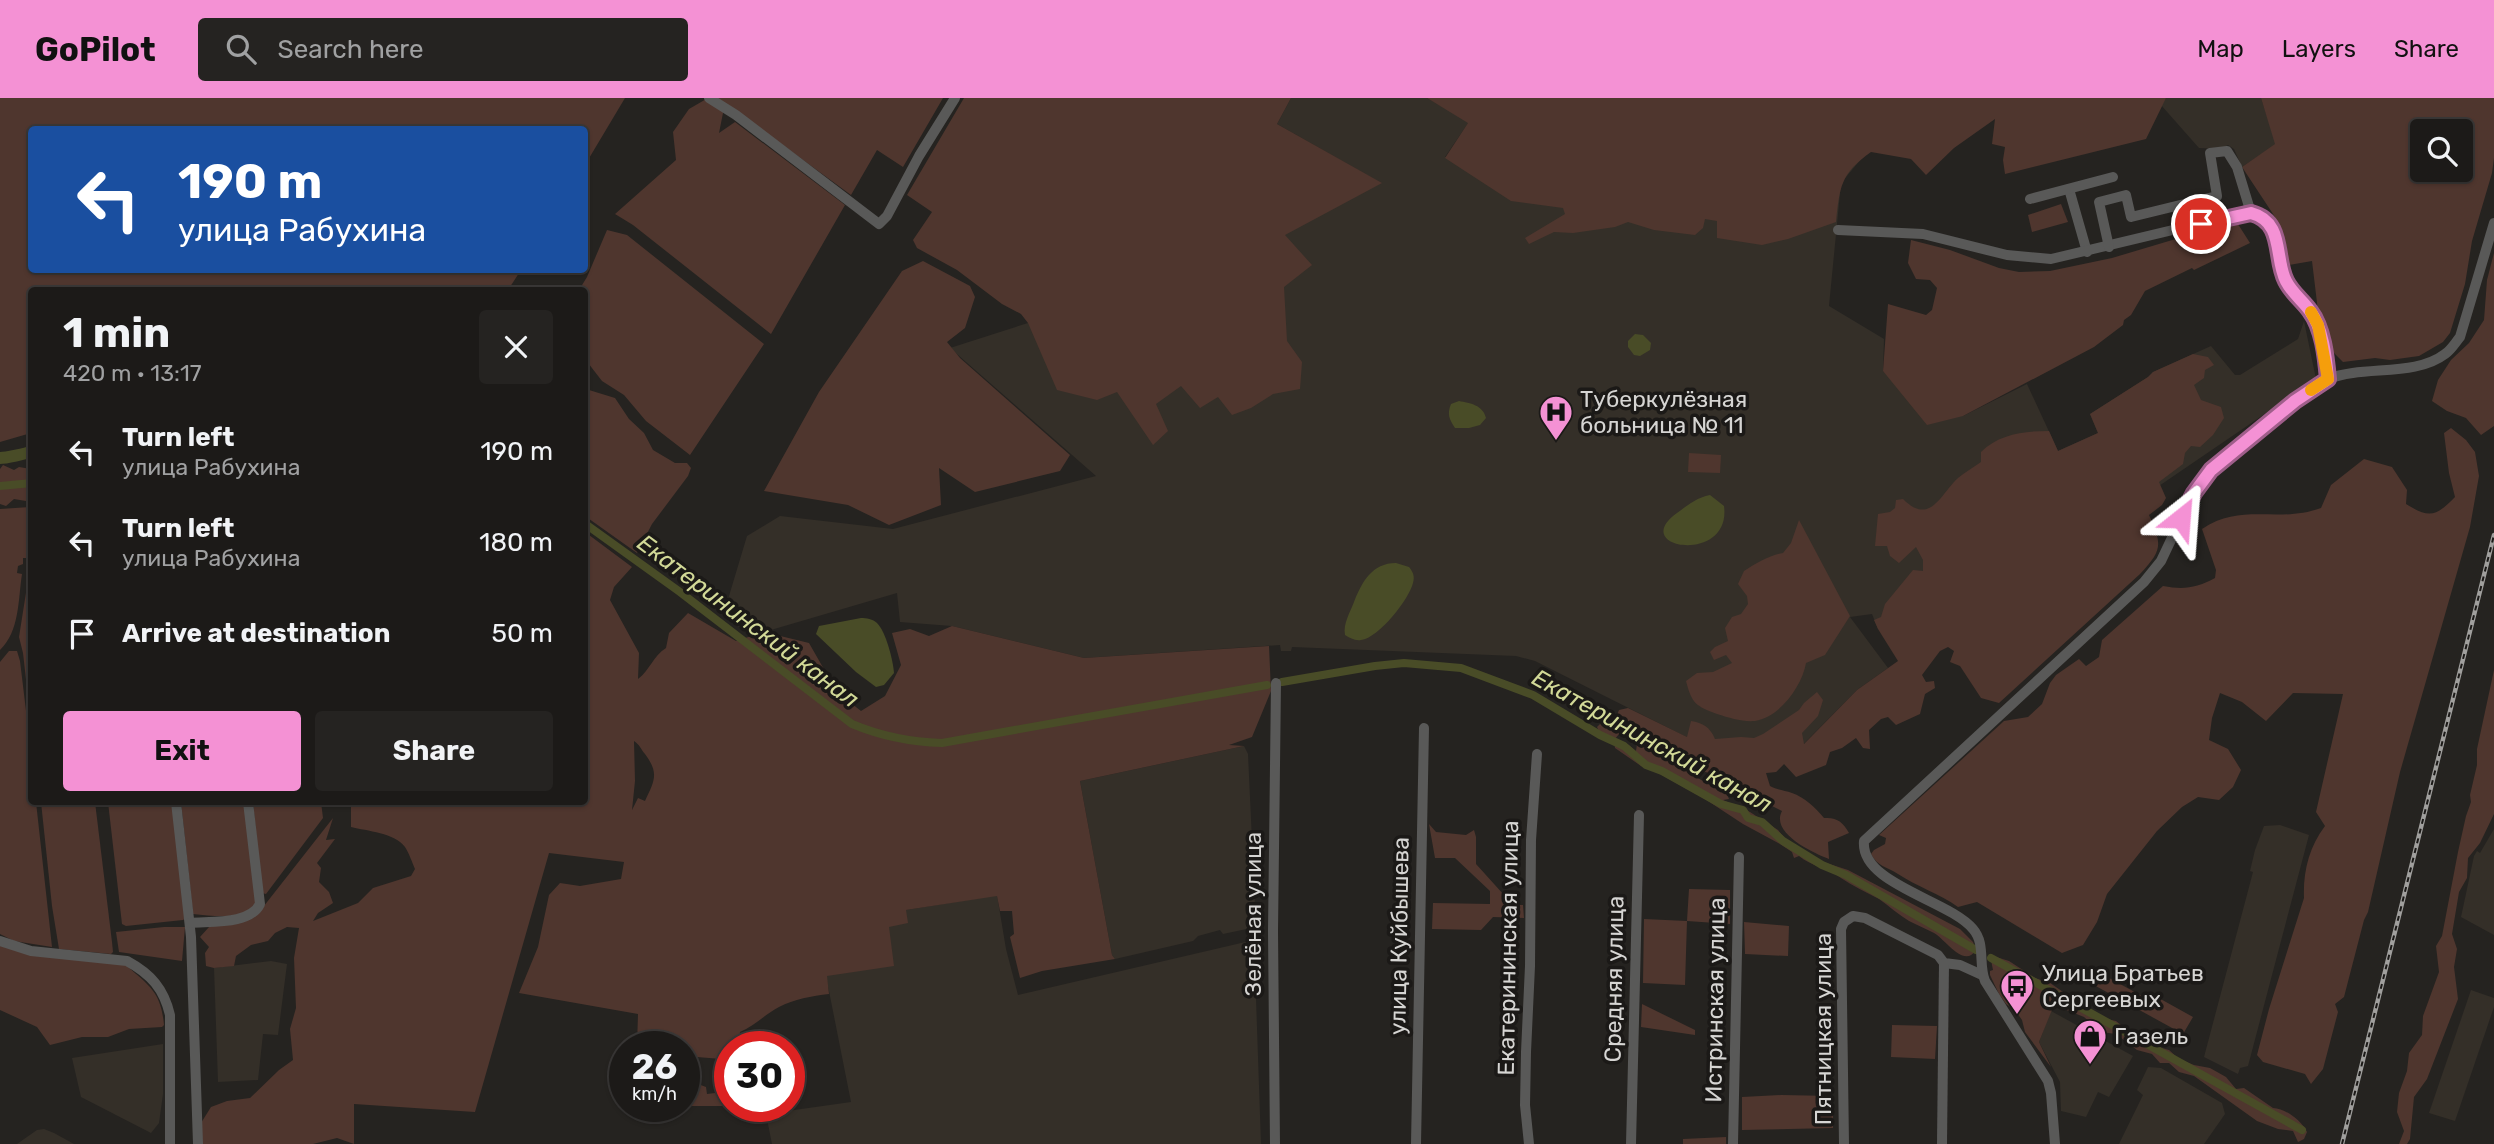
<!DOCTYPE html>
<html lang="en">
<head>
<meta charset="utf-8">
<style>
  :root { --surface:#1c1a18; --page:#252321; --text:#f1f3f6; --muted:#a0a1a2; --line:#3a3837; --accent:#f491d4 }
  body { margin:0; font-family:Rubik,sans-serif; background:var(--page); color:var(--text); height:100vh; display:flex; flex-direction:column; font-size:26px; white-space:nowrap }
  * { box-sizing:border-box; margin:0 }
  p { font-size:23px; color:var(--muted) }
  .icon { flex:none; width:38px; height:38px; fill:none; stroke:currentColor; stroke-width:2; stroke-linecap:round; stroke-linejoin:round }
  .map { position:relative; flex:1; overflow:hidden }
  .drawer { position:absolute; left:28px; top:189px; width:560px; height:518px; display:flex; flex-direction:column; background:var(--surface); border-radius:7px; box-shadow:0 2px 5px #0004,0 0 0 2px var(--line) }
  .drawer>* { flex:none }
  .hud { position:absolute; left:28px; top:28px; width:560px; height:147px; border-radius:7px; box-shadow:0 2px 5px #0004,0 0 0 2px var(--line); background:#1a4fa0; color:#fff; overflow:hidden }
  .controls { position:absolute; left:2410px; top:21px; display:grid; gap:14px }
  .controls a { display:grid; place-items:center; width:63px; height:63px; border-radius:7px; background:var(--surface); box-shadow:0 2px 5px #0004,0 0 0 2px var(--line); font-size:35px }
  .speed { position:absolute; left:609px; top:933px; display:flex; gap:14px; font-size:35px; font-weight:700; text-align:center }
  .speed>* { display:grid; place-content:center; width:91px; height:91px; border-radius:50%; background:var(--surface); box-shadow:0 2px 5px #0004,0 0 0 2px var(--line); line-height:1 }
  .speed small { font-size:18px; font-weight:400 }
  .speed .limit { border:10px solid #d22; background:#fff; color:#111 }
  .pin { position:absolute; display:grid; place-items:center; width:60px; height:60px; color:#fff; margin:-30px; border:4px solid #fff; border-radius:50%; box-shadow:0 2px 7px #0007 }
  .me { position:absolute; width:77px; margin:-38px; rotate:28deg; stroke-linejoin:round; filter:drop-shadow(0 0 5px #0008) }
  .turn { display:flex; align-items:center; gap:24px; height:147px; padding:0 35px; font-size:32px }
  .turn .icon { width:91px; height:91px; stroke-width:2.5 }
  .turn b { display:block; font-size:49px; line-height:60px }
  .round { display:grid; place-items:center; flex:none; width:74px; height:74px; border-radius:7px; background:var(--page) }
  .head { display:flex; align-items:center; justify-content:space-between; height:119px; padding:0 35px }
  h1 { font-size:42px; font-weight:700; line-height:52px }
  .primary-button { display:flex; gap:14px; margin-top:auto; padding:14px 35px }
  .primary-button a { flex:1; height:80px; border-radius:7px; background:var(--accent); color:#111; font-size:28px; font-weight:700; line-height:80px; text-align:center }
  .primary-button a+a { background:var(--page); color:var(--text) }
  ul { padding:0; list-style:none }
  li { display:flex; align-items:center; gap:21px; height:91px; padding:0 35px }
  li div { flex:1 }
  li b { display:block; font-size:26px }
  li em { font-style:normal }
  header { display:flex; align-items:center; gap:42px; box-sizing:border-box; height:98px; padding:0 35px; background:var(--accent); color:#111 }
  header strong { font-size:33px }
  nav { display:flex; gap:38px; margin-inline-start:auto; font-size:24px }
  .search { width:490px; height:63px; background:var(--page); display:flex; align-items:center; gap:18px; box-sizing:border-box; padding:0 24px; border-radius:7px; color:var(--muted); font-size:26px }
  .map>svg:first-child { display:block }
</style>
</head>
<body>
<header>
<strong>GoPilot</strong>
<div class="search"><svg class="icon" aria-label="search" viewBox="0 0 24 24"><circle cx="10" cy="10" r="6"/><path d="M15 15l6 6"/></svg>Search here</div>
<nav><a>Map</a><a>Layers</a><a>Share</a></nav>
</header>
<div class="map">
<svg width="2494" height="1046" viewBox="0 0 2494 1046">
  <rect width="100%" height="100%" fill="#252320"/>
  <g fill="#342f28">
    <path d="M1291,0H1427L1469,24L1445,59L1862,60L1841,85L1829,208L1884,241L1883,273L1963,318L2027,286L2058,353L2098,335L2090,316L2148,279L2153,274L2211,248L2235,277H2240L2298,241L2304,223L2316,281L2024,480L1878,531L1872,516L1850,519L1888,570L1857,592L1776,674L1758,675L1535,563L1516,558L1292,549L1291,553H1281L1280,547L1084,560L952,528L900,524L897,495L764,534L736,528L726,508L747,438L780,418L893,431L1096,378L950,250L1028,225L1381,85L1277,26Z"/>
    <path d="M2166,0H2261L2276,46L2242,69L2234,51L2228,47L2221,51L2199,50L2161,7Z"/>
    <path d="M1244,648L1248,656L1256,829L1223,836L1220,832L1198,838L1193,843L1115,861L1112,857L1080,683Z"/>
    <path d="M2280,727L2309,737L2248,968L2240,970L2238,976L2204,959L2253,774L2250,773L2255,752L2264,728Z"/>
    <path d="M2494,731V837L2461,819L2474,758L2477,753L2480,755Z"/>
    <path d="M997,797L1006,851L1018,897L1254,842L1261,1046H772L766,1016L851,1004L826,878L889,828L906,812Z"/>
    <path d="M271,863L287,866L278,937L263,936L258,982L218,984L214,870Z"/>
    <path d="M2471,892L2494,900V909L2455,1023L2429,1015Z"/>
    <path d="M2051,913L2133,958L2109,999L2098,994L2086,1019L2061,1013L2060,984L2039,944Z"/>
    <path d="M163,946V996L159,1025L151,1035L81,999L72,960Z"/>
    <path d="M2148,969L2161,970L2222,1005L2225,1016L2204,1046H2119L2143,997L2137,992Z"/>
    <path d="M44,1031L54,1035L74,1046H17L37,1032Z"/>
  </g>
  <g fill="#4f362e" fill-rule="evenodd">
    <path d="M0,0H625L585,67L584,32H32V172H521L508,192H32L31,335L0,344Z"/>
    <path d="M708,0H943L903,69L877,52L851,97L725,5L719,35L735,24L845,107L771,236L633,127L615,116L676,62L673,34L689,11Z"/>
    <path d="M964,0H1291L1277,26L1382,85L1285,137L1312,167L1284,189L1287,243L1302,264L1300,291L1273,296L1251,310L1232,317L1218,299L1200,310L1181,288L1156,306L1168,333L1153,347L1117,294L1097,302L1057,292L1028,225L1021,216L1002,206L957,172L917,150L913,142L932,114L907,97Z"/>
    <path d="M1427,0H2166L2146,41L2005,76L2003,62L2005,49L1992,46L1995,21L1954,50L1926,77L1911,61L1871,54C1840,76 1840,89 1836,124L1788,141L1762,147L1717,140V123L1705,121L1703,130L1695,137L1654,132L1628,124L1615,129L1573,135L1554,134L1529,146L1525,140L1565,116L1563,110L1511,103L1445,60L1468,25Z"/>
    <path d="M2261,0H2494V60L2492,75L2472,143L2465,186L2450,235L2443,244L2419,258L2390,262L2375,260L2343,264L2327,248L2324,225L2318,213L2312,163L2289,167L2275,119L2242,69L2275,46ZM2422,33H2460V72H2422Z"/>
    <path d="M2061,106L2068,124L2032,134L2028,117Z"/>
    <path d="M2236,123L2250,145L2194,172L2192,170L2145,193L2131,217L2124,222L2123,227L2094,249L1963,318L1927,327L1883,273L1888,206L1926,217L1932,212L1937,190L1930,182L1916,181L1908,165L1911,142L1950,152L1999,170L2019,174L2050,173L2112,160Z"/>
    <path d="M607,132L627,137L764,246L690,357L646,323L624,297L602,283L585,261L584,192H579L587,179Z"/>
    <path d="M2494,155V328L2481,337L2466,320L2447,313L2432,303L2438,282L2451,262L2469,245L2484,222L2487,182Z"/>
    <path d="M923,163L970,188L975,199L965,230L947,244L960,260L1070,357L1060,373L975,394L939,370L941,407L889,427L848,407L764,393L819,294L902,173Z"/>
    <path d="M2193,256L2208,259L2214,267L2205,272L2204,280L2194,287L2201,302L2221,309L2224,320L2213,337L2200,349L2191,348L2185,355L2183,366L2159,384L2166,400L2162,407L2149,417C2162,446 2163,452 2140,476L1999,605L1981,600L1960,568L1950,564L1954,553L1948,549L1940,553L1922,577L1926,584L1934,583L1935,590L1925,596L1920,616L1896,627L1888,619L1881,621L1869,632L1870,651L1863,650L1856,640L1842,650L1830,654L1826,667L1796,679L1784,666L1776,674L1766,675L1770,688C1777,692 1784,692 1792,695C1804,699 1816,710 1824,720C1837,719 1843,724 1849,735L1828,744L1829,761C1813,755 1770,735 1782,713L1764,704L1763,697L1732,687L1725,675L1715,679L1706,674L1697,675L1694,678L1714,689L1718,693L1726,694L1729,701L1723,702L1750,714L1767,725L1778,732L1787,743L1814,761L1848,772L1960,831L1973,844L1976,852C1964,871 1945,841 1934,835C1926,831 1917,827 1909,823C1899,817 1889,808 1879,801C1866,794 1853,788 1841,780C1828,770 1811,768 1799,758L1794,760L1792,754L1780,746L1743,726L1705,701L1660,676L1641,668L1615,650L1614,644C1623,641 1629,647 1636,653L1637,646L1630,640L1619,636L1615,641C1608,641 1599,635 1597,629L1601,625H1609L1616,619L1619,612L1628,610L1687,639L1691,623C1703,625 1710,629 1715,641L1741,639L1754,640L1763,636L1799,612L1804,605L1817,594L1823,602L1818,618L1802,635L1804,646L1857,592L1898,563L1878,531L1874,522L1881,519L1885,506L1913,472L1923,473V462L1916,449L1899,465L1890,458L1887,448H1875L1878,416L1890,414L1895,410L1896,402L1903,401C1930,428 1940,397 1958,380C1965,374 1974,369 1981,364V354C1999,336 2024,333 2049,333L2058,353L2098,335L2090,316L2148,279L2153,274Z"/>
    <path d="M589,292L615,300L629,321L644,335L653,352L675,365H687L691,370L688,378L652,426L637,455L585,418L584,295Z"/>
    <path d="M2451,330L2466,342L2475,354L2479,378L2470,429L2400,674L2368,814L2364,822L2344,899L2335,906L2338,914L2323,971L2311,986L2305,976L2263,964L2257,957L2269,911L2304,800C2303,774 2309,749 2325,728L2316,714L2343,596L2293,595L2266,623L2242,604L2220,595L2212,620L2209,642L2228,651L2241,672L2233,689L2219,702L2198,699L2182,709L2157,733L2107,796L2097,824L2083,847L2062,855L1977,804L1958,809C1940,796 1916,788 1898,776C1887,769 1877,768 1871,756L1874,752L1885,746L1886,740L1879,737L2004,623L2028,619L2042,606L2050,585L2056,577L2079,561L2086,568L2099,559L2102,542L2163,488C2184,492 2196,490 2215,480L2216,472L2202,431C2243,404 2277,426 2321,410L2331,387L2364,361L2392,369L2407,392L2406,406C2430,421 2436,418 2455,399L2449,375L2444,335Z"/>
    <path d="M1689,355L1721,357L1720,375L1688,374Z"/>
    <path d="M3,367L14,372L19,369L31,371L32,421H29L27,460H23V466L18,468L17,475L22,476C18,501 20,533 0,552V411L30,409L31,395L26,403L14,401L6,408L0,406V371Z"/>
    <path d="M1799,422L1850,518L1825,557L1806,565C1802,588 1780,619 1755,623C1742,624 1730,620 1717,616C1696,608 1692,606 1686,583L1697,575L1713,574L1732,565L1726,557L1714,562L1710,554L1715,549L1728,543L1725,530L1732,519L1741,516L1748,506L1747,498L1738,486L1744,473C1755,466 1770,457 1783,455L1791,445Z"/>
    <path d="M585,434L632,469L614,489L610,502L639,555L638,581C650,572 653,558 666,550L669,535L688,515L736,543L764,534L809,545L837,594L861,613L885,598L901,567L892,535L910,531L929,538L952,528L1084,560L1269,548L1271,593L1252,639L1229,647L1244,648L1080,683L1112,857L1115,861L1042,873L1020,880L1010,839L1014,836L1012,813H1000L997,798L906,812L908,825L889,829L894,868L827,878L829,896C812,898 794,901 779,909C765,916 755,928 740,934L739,948H730V967L722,961L684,958V948H637L638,916L519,895L538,849L549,797L560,785L580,788L621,781L624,764L549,755L475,1014L354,1006V1046L337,1040L313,1046H201V1025L211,1009L227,1003L250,1000L279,972L293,962L290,931L296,910L294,860L299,830L287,829L275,835L268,843L251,847L236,858L234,868L214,870L206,868L205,855L209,849L200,839L209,829L260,813L333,720L331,704L333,720L326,742L335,741L317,765L321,770L319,784L329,794L333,805L318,815L313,823L358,805L373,790L411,778L415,771C412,764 409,755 405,749C395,735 367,733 351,729V704H584ZM634,643C640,647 640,650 645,656C659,675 655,682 645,703L638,700L632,712L635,683Z"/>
    <path d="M31,463H32L31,626L23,555L19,539Z"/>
    <path d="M9,553H17L20,563L31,654L32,704H36L52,849L14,843L0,836V564Z"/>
    <path d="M2494,572V716L2480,745L2468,760L2467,780L2459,794L2452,836L2457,851L2454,869L2458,901L2427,981L2414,999L2410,1041L2407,1046H2399L2404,1033L2397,1014L2399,995L2407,973L2409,955L2422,937L2423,918L2439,874L2436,848L2442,838L2458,754L2466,718L2471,704L2470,697L2477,667V651Z"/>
    <path d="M41,704H95L112,844L113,854L111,856L59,851L52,808Z"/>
    <path d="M108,704H173L186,820L183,822L126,828L122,826Z"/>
    <path d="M181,704H245L257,809C239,822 214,818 193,816Z"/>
    <path d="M253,704H321L323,720L266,796L262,795Z"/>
    <path d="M1429,726L1436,734L1466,737L1474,732L1476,739V766L1513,807H1523L1524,820L1493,819L1481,832L1432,831L1433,805L1490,806V793L1455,760H1435Z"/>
    <path d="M1689,791L1730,792V826L1687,823L1685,887L1643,885L1644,821L1687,823Z"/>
    <path d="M1744,824L1789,828L1788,858L1745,856Z"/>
    <path d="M164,829H185L182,863L119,854L116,834Z"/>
    <path d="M0,847L128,866V869C151,889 161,895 164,927L162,929L129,931L108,939H82L50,947L37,929L0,912Z"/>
    <path d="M1993,858L2009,863L2035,880L2050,885L2091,913L2107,921L2116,923L2131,935L2142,937L2151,947L2169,952L2179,961L2194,967L2210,970L2226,979L2236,991L2244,990L2273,1010C2286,1011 2301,1022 2307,1034L2304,1041L2298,1044L2293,1033L2278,1031L2257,1023L2194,978L2179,974L2169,965H2160L2152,956L2137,952L2116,936L2101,934L2084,919L2054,907L2039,944L2051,969L2025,934L2022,922L2015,912L2006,906L1999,896L1990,877V873L1993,872L1991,862Z"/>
    <path d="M2089,869L2153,904L2157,899L2193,919L2183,936L2083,881Z"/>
    <path d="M1642,906L1695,932V937L1641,929Z"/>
    <path d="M1892,927L1937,928L1935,961L1891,959Z"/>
    <path d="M696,976L698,986L706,989L707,996L715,995L722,1000L724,1008H684V980Z"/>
    <path d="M1781,997L1833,998V1030L1742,1032V999Z"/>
    <path d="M1726,1039V1046H1683V1041Z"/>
  </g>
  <g fill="#494c27">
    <path d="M1635,236L1643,237L1651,245L1650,252L1640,258L1634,257L1628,249V243Z"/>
    <path d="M1459,303C1470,305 1483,307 1486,320L1480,327L1469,330H1455C1449,321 1447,316 1451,306Z"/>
    <path d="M1710,397L1724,408C1732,467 1627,451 1677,415C1688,407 1696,400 1710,397Z"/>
    <path d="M1396,465L1409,469C1413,474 1415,478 1413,485C1409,501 1379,540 1361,542C1355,543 1350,540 1345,537C1343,525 1350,515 1354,504C1362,484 1372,465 1396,465Z"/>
    <path d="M861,520C866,520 873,521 877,525C886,534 893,562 894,575L884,587L876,589L856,574L816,536L819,528Z"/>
  </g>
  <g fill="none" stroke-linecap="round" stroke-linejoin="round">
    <g stroke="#494c27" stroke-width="8">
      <path d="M0,388L32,385"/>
      <path d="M584,425L680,494L852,626C883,639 910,644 942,645L1267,587"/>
      <path d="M1282,584L1375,568L1404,565L1461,570L1533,597L1600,637L1624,648L1646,667L1662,673L1721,706L1743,712L1748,720L1762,724L1783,743L1822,767L1846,777L1976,852"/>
      <path d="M1991,860L2302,1032"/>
    </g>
    <path stroke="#494c27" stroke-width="12" d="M0,360C5,360 26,356 32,353"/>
    <g stroke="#595958" stroke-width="10">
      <path d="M709,0L736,17L879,126L887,118L919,58L955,0"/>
      <path d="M2069,91L2087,154"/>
      <path d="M2030,101L2113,79"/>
      <path d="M1838,132L1923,136L2007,157L2051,161L2244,115L2257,116C2290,143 2271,156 2286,184C2293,197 2305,205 2313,217C2323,234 2326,261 2328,281"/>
      <path d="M2109,149L2099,104L2126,97L2131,119L2217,98L2210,55L2227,53L2237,69L2251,115"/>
      <path d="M176,704L191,839L198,1046"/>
      <path d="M190,825C210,823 250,827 260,806L248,704"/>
      <path d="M0,843L31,853L127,863C151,876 164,891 170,917V1046"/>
      <path d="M1275,1046L1273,833L1276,585"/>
      <path d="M1416,1046L1424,630"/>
      <path d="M1529,1046L1525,1007L1526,954L1530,868L1531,742L1537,656"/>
      <path d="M1631,1046L1639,717"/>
      <path d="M1733,1046L1739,759"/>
      <path d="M1844,1046L1841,831L1844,824L1853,818L1865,820L1938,857L1944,865L1960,867L1982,877"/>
      <path d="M1942,1046L1944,865"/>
      <path d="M2055,1046L2051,995L2048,983L1985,883C1978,866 1986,846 1973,831C1949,802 1860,786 1864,743L2144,484L2161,463L2189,404L2211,372L2295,303L2328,281C2364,267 2415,279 2445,256C2451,252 2455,245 2460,239L2494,125"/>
    </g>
    <defs>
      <path id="rail" d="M2342,1046L2494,437"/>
    </defs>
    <use href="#rail" stroke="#a09f9d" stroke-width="4.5"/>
    <use href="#rail" stroke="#1b1917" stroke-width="2" stroke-dasharray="5" stroke-linecap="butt"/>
  </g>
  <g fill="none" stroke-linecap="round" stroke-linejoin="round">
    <defs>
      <path id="route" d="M2181,420L2194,395L2211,372L2295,303L2328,281C2326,259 2323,230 2310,213C2302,202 2292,195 2286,183C2274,160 2285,124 2251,115L2201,126"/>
    </defs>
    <use href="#route" stroke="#9f5e8a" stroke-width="18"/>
    <use href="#route" stroke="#f491d4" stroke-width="12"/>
    <path stroke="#f59e0b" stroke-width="12" d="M2311,214L2318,227L2328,281L2311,292"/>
  </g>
  <defs>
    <symbol id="hospital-pin" viewBox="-11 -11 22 30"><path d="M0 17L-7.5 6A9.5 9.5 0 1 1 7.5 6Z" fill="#f491d4" stroke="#1b1917"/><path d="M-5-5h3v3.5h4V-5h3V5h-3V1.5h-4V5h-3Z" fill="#111"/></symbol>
    <symbol id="bus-pin" viewBox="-11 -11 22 30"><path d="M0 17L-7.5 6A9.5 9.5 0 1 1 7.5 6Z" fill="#f491d4" stroke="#1b1917"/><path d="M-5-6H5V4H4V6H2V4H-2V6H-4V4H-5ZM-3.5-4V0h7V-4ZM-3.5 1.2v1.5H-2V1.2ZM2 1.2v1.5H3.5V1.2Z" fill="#111"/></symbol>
    <symbol id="shop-pin" viewBox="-11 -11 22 30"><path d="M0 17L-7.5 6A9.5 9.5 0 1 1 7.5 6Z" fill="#f491d4" stroke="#1b1917"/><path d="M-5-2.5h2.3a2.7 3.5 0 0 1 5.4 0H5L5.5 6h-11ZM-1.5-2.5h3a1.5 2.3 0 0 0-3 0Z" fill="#111"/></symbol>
  </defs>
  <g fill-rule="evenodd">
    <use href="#hospital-pin" x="1537" y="295" width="38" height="52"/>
    <use href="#bus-pin" x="1998" y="869" width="38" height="52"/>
    <use href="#shop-pin" x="2071" y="919" width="38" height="52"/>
  </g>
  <g text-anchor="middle" stroke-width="7" stroke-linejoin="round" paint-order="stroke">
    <g font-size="23" fill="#d6d5d3" stroke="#1b1917" text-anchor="start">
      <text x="1580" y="309">Туберкулёзная<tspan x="1580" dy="26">больница № 11</tspan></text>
      <text x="2042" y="883">Улица Братьев<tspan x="2042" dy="26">Сергеевых</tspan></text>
      <text x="2114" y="946">Газель</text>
    </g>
    <g font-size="23" fill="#d6d5d3" stroke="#1b1917">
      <text transform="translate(1253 816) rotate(-90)" y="8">Зелёная улица</text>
      <text transform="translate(1399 838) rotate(-89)" y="8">улица Куйбышева</text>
      <text transform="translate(1508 850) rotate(-89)" y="8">Екатерининская улица</text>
      <text transform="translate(1614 881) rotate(-89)" y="8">Средняя улица</text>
      <text transform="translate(1715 902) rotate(-89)" y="8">Истринская улица</text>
      <text transform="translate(1823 931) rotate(-90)" y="8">Пятницкая улица</text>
    </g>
    <g font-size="24" font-style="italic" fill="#d2d997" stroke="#1b1917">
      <text transform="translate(748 523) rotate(37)" y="8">Екатерининский канал</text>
      <text transform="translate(1652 643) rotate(29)" y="8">Екатерининский канал</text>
    </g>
  </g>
</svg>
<div class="controls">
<a><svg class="icon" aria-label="search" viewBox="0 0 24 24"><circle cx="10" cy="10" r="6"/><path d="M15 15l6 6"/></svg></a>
</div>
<div class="speed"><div>26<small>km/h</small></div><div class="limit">30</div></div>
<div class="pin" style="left:2201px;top:126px;background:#d93025"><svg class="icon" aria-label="arrive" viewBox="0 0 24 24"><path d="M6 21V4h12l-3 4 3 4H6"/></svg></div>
<svg class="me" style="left:2181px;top:420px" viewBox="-20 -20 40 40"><path d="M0-17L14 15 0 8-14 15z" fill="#f491d4" stroke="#fff" stroke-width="4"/></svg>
<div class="hud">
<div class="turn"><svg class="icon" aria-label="left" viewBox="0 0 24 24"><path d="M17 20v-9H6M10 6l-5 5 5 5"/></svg><div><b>190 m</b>улица Рабухина</div></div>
</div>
<section class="drawer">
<div class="head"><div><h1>1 min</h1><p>420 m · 13:17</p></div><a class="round"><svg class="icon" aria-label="close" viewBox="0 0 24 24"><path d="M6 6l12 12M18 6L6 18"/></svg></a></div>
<ul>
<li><svg class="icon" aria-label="left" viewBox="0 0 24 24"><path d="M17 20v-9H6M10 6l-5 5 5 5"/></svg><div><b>Turn left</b><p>улица Рабухина</p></div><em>190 m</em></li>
<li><svg class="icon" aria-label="left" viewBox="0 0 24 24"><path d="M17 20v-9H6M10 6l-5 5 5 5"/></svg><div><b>Turn left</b><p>улица Рабухина</p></div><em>180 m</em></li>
<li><svg class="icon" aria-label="arrive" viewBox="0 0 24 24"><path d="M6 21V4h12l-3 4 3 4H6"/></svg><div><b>Arrive at destination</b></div><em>50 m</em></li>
</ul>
<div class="primary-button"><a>Exit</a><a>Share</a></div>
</section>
</div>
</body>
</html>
